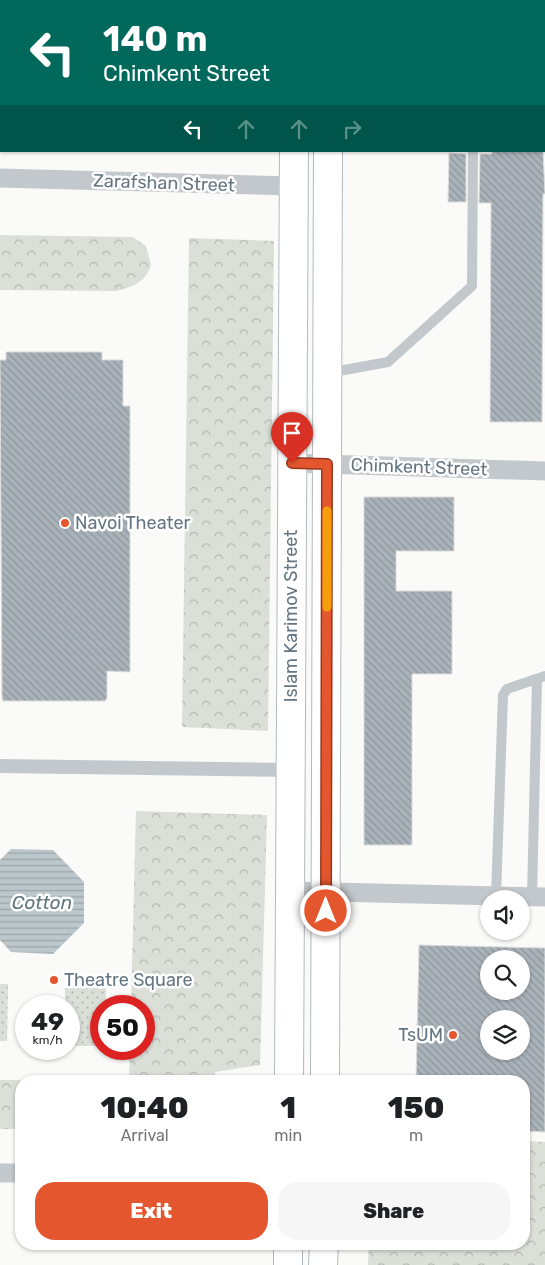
<!DOCTYPE html>
<html lang="en">
<head>
<meta charset="utf-8">
<style>
  :root { --surface:#fff; --page:#f6f6f6; --text:#202124; --muted:#757577; --accent:#e4572e }
  body { margin:0; font-family:Rubik,sans-serif; background:var(--page); color:var(--text); height:100vh; display:flex; flex-direction:column; font-size:19px; white-space:nowrap }
  * { box-sizing:border-box; margin:0 }
  p { font-size:16px; color:var(--muted) }
  .icon { flex:none; width:28px; height:28px; fill:none; stroke:currentColor; stroke-width:2; stroke-linecap:round; stroke-linejoin:round }
  .map { position:relative; flex:1; overflow:hidden }
  .panel { position:absolute; left:15px; top:1075px; width:515px; height:175px; display:flex; flex-direction:column; background:var(--surface); border-radius:20px; box-shadow:0 1px 4px #0004 }
  .panel>* { flex:none }
  .guide { position:absolute; left:0px; top:0px; width:545px; height:152px; box-shadow:0 1px 4px #0004; background:#00695c; color:#fff; overflow:hidden }
  .fabs { position:absolute; left:480px; top:890px; display:grid; gap:10px }
  .fabs a { display:grid; place-items:center; width:50px; height:50px; border-radius:50%; background:var(--surface); box-shadow:0 1px 4px #0004; font-size:25px }
  .speed { position:absolute; left:15px; top:995px; display:flex; gap:10px; font-size:25px; font-weight:700; text-align:center }
  .speed>* { display:grid; place-content:center; width:65px; height:65px; border-radius:50%; background:var(--surface); box-shadow:0 1px 4px #0004; line-height:1 }
  .speed small { font-size:12px; font-weight:400 }
  .speed .limit { border:8px solid #d22; background:#fff; color:#111 }
  .pin { position:absolute; display:grid; place-items:center; width:42px; height:42px; color:#fff; margin:-51px -21px; border-radius:50% 50% 50% 0; rotate:-45deg; box-shadow:0 0 5px #0007 }
  .pin .icon { rotate:45deg }
  .me { position:absolute; width:55px; margin:-28px; rotate:0deg; stroke-linejoin:round; filter:drop-shadow(0 0 4px #0008) }
  .turn { display:flex; align-items:center; gap:18px; height:105px; padding:0 20px; font-size:22px }
  .turn .icon { width:65px; height:65px; stroke-width:2.5 }
  .turn b { display:block; font-size:35px; line-height:42px }
  .lanes { display:flex; align-items:center; height:48px; padding:0 20px; background:#0003; justify-content:center; gap:25px; direction:ltr }
  .lanes .off { opacity:.35 }
  .eta { display:flex; justify-content:space-evenly; align-items:center; height:85px; text-align:center }
  .eta b { font-size:30px; font-weight:800; line-height:35px }
  .cta { display:flex; gap:10px; margin-top:auto; padding:10px 20px }
  .cta a { flex:1; height:58px; border-radius:20px; background:var(--accent); color:#fff; font-size:20px; font-weight:800; line-height:58px; text-align:center }
  .cta a+a { background:var(--page); color:var(--text) }
  .map>svg:first-child { display:block }
</style>
</head>
<body>
<div class="map">
<svg width="545" height="1265" viewBox="0 0 545 1265">
  <defs>
    <pattern id="grass-dots" width="8" height="8" patternUnits="userSpaceOnUse" patternTransform="scale(1.25)"><rect width="8" height="8" fill="#dadfd7"/><path d="M2 2h.1M6 6h.1" fill="none" stroke="#b4b9b4" stroke-width="1.8" stroke-linecap="round"/></pattern>
    <pattern id="forest-crowns" width="20" height="18" patternUnits="userSpaceOnUse" patternTransform="scale(1.25)"><rect width="20" height="18" fill="#dadfd7"/><path d="M2 6a3 3 0 1 1 6 0M12 15a3 3 0 1 1 6 0" fill="none" stroke="#b4b9b4"/></pattern>
    <pattern id="water-rules" width="6" height="5" patternUnits="userSpaceOnUse" patternTransform="scale(1.25)"><rect width="6" height="5" fill="#bbc7cb"/><path d="M0 2.5h6" fill="none" stroke="#9ca6aa"/></pattern>
    <pattern id="building-back-hatch" width="6" height="6" patternUnits="userSpaceOnUse" patternTransform="scale(1.25)"><rect width="6" height="6" fill="#aab3b9"/><path d="M-1 5l2 2M0 0l6 6M5-1l2 2" fill="none" stroke="#8e969c"/></pattern>
  </defs>
  <rect width="100%" height="100%" fill="#fafaf8"/>
  <g fill="url(#grass-dots)">
    <path d="M0,984H8L7,1041H0Z"/>
    <path d="M65,988H106V1006H101V1046H69V1006H65Z"/>
  </g>
  <g fill="url(#forest-crowns)">
    <path d="M0,0H275L1,1V143Z"/>
    <path d="M0,235L133,237L146,246L151,265C146,282 131,288 115,291L0,290Z"/>
    <path d="M189,238L274,241L268,731L182,727Z"/>
    <path d="M136,811L267,815L260,1065L215,1072V1081H129L130,1049H144V1006H131Z"/>
    <rect x="0" y="1080" width="20" height="49"/>
    <path d="M524,1141L545,1142V1265H368L369,1244H524Z"/>
  </g>
  <path fill="url(#water-rules)" d="M11,849L53,850L84,882V923L53,954L11,952L0,940V860Z"/>
  <g fill="url(#building-back-hatch)" stroke="#dcdcda" fill-rule="evenodd">
    <path d="M492,151H543L545,194H543L542,422H490L491,203H479L480,154H492Z"/>
    <path d="M449,153L466,154V202H448Z"/>
    <path d="M6,352H102V360H123V406H130V672L107,671V698L105,701H3L2,698L0,360H6Z"/>
    <path d="M364,497H454V551H396V591H452V674H412V845H364Z"/>
    <path d="M419,945L545,948V1132L524,1131V1081H416ZM489,959H521V991H489ZM489,1019H521V1051H489Z"/>
  </g>
  <g fill="none" stroke-linecap="round" stroke-linejoin="round">
    <defs>
      <g id="secondary">
        <path d="M295,1V0"/>
        <path d="M328,1V0"/>
        <path d="M289,1081L294,151"/>
        <path d="M325,1081L328,151"/>
        <path d="M288,1265V1244"/>
        <path d="M323,1265L324,1244"/>
      </g>
    </defs>
    <use href="#secondary" stroke="#b3babf" stroke-width="30"/>
    <g stroke="#c3c8cc" stroke-width="10">
      <path d="M360,0L363,1"/>
      <path d="M328,373L388,362L472,286L473,151"/>
      <path d="M496,896L503,695L507,689L545,676"/>
      <path d="M532,897L537,679"/>
    </g>
    <path stroke="#c3c8cc" stroke-width="14" d="M0,766L290,770"/>
    <g stroke="#c3c8cc" stroke-width="19">
      <path d="M0,178L294,186"/>
      <path d="M292,463L545,471"/>
      <path d="M290,891L545,897"/>
      <path d="M0,1173H21"/>
    </g>
    <use href="#secondary" stroke="#fff" stroke-width="28"/>
  </g>
  <g fill="none" stroke-linecap="round" stroke-linejoin="round">
    <defs>
      <path id="route" d="M292,463L327,464L326,911"/>
    </defs>
    <use href="#route" stroke="#94391e" stroke-width="12"/>
    <use href="#route" stroke="#e4572e" stroke-width="9"/>
    <path stroke="#f59e0b" stroke-width="9" d="M327,607V511"/>
  </g>
  <g fill="#e4572e" stroke="#fff" stroke-width="2">
    <circle cx="65" cy="523" r="5"/>
    <circle cx="54" cy="980" r="5"/>
    <circle cx="453" cy="1035" r="5"/>
  </g>
  <g text-anchor="middle" stroke-width="5" stroke-linejoin="round" paint-order="stroke">
    <g font-size="18" fill="#657683" stroke="#fff">
      <text transform="translate(164 183) rotate(2)" y="6">Zarafshan Street</text>
      <text transform="translate(419 467) rotate(2)" y="6">Chimkent Street</text>
      <text transform="translate(291 616) rotate(-90)" y="6">Islam Karimov Street</text>
    </g>
    <g font-size="18" fill="#657683" stroke="#fff" text-anchor="start">
      <text x="75" y="529">Navoi Theater</text>
      <text x="64" y="986">Theatre Square</text>
      <text x="443" y="1041" text-anchor="end">TsUM</text>
    </g>
    <g font-size="19" font-style="italic" fill="#60757c" stroke="#fff">
      <text x="42" y="909">Cotton</text>
    </g>
  </g>
</svg>
<div class="fabs">
<a><svg class="icon" aria-label="sound" viewBox="0 0 24 24"><path d="M4 9h4l5-4v14l-5-4H4zM17 9q2 3 0 6"/></svg></a>
<a><svg class="icon" aria-label="search" viewBox="0 0 24 24"><circle cx="10" cy="10" r="6"/><path d="M15 15l6 6"/></svg></a>
<a><svg class="icon" aria-label="layers" viewBox="0 0 24 24"><path d="M12 4l9 5-9 5-9-5zM3 14l9 5 9-5"/></svg></a>
</div>
<div class="speed"><div>49<small>km/h</small></div><div class="limit">50</div></div>
<div class="pin" style="left:292px;top:463px;background:#d93025"><svg class="icon" aria-label="arrive" viewBox="0 0 24 24"><path d="M6 21V4h12l-3 4 3 4H6"/></svg></div>
<svg class="me" style="left:326px;top:911px" viewBox="-20 -20 40 40"><circle r="17" fill="#e4572e" stroke="#fff" stroke-width="3"/><path d="M0-11L8 9 0 5-8 9z" fill="#fff"/></svg>
<div class="guide">
<div class="turn"><svg class="icon" aria-label="left" viewBox="0 0 24 24"><path d="M17 20v-9H6M10 6l-5 5 5 5"/></svg><div><b>140 m</b>Chimkent Street</div></div>
<div class="lanes"><svg class="icon" aria-label="left" viewBox="0 0 24 24"><path d="M17 20v-9H6M10 6l-5 5 5 5"/></svg><svg class="icon off" aria-label="ahead" viewBox="0 0 24 24"><path d="M12 20V5M6 11l6-6 6 6"/></svg><svg class="icon off" aria-label="ahead" viewBox="0 0 24 24"><path d="M12 20V5M6 11l6-6 6 6"/></svg><svg class="icon off" aria-label="right" viewBox="0 0 24 24"><path d="M7 20v-9h11M14 6l5 5-5 5"/></svg></div>
</div>
<section class="panel">
<div class="eta">
<div><b>10:40</b><p>Arrival</p></div>
<div><b>1</b><p>min</p></div>
<div><b>150</b><p>m</p></div>
</div>
<div class="cta"><a>Exit</a><a>Share</a></div>
</section>
</div>
</body>
</html>
